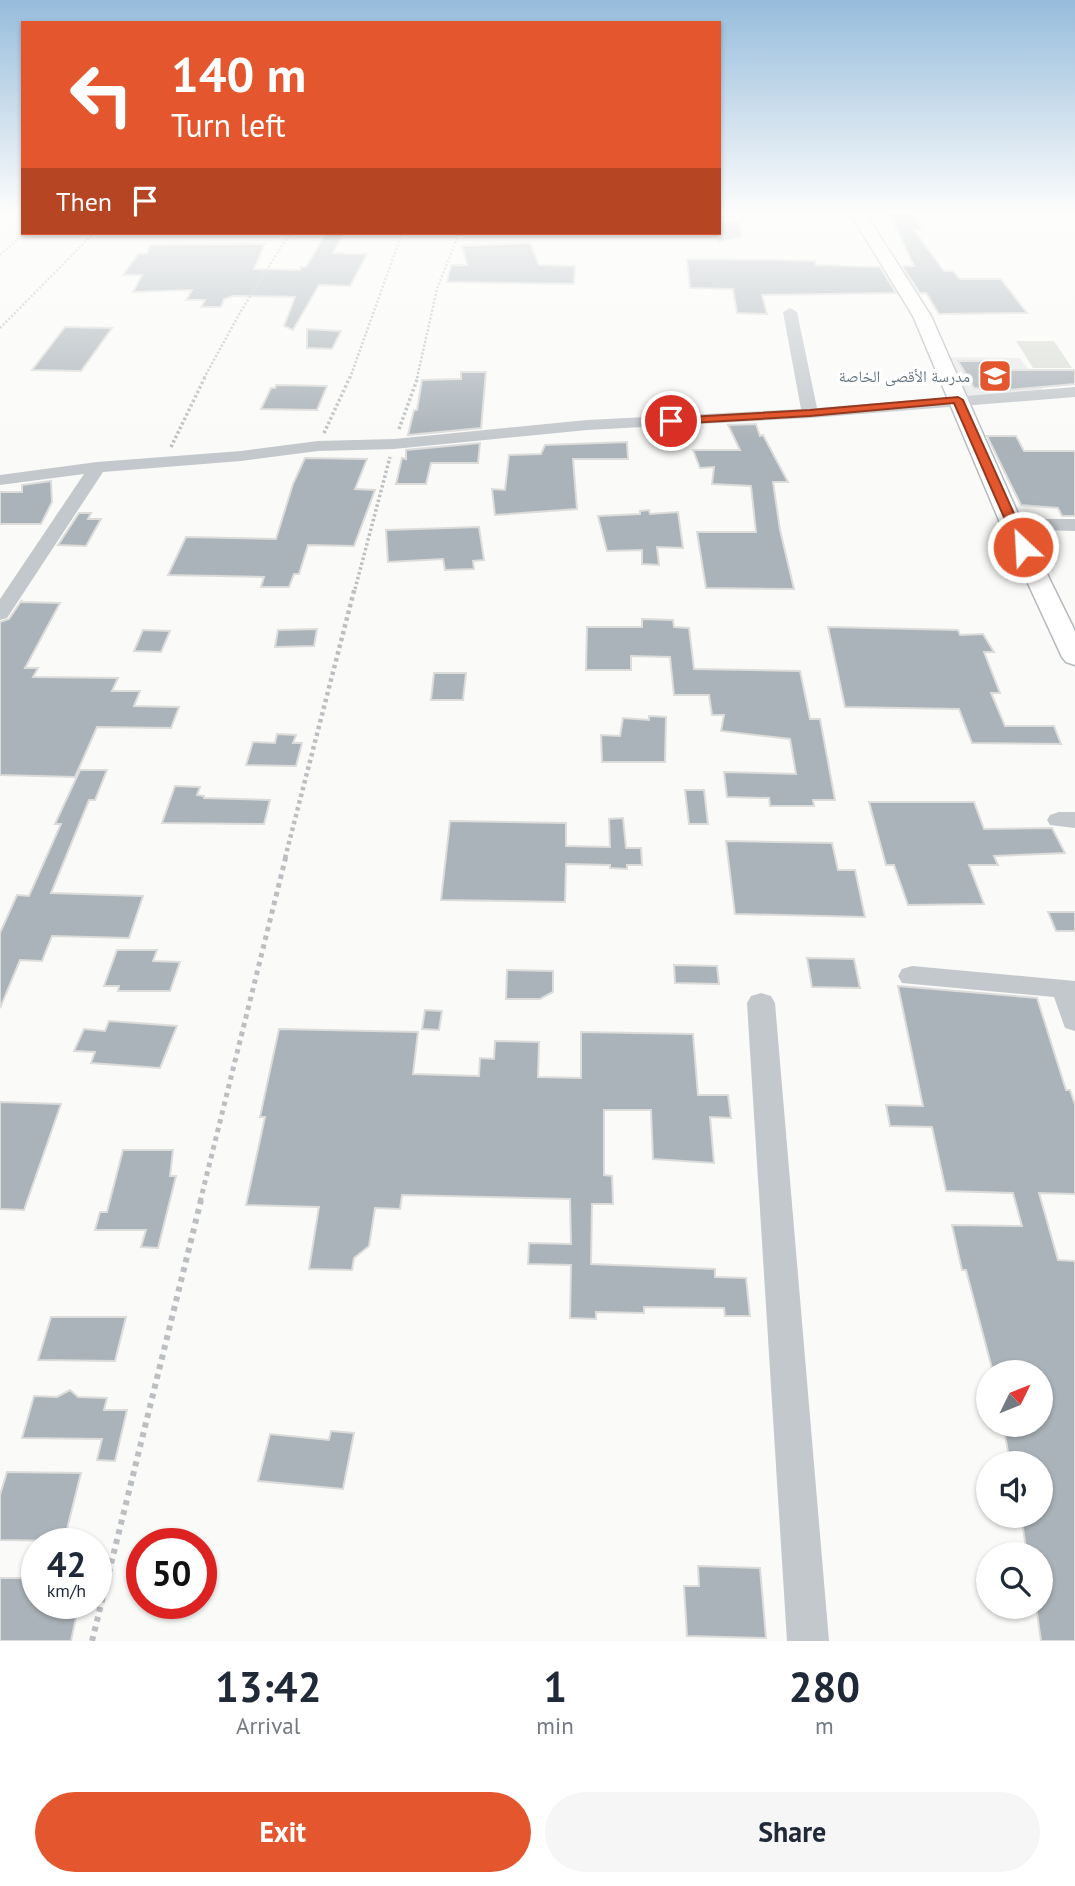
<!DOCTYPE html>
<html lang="en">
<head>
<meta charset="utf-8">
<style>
  :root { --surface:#fff; --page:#f6f6f7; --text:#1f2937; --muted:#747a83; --accent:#e4572e }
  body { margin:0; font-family:"PT Sans","Noto Naskh Arabic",sans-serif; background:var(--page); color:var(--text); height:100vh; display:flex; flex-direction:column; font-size:26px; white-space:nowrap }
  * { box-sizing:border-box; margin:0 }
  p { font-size:23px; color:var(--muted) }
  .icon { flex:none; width:38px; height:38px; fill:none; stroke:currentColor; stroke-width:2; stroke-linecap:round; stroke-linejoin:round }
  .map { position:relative; height:1641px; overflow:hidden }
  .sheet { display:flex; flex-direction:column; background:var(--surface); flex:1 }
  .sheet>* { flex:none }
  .hud { position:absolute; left:21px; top:21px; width:700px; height:214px; border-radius:0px; box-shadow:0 2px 5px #0004; background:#e4572e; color:#fff; overflow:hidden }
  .needle { width:46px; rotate:47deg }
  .buttons { position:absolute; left:976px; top:1360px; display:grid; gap:14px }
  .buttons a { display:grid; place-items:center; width:77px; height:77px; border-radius:50%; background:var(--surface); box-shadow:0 2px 5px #0004; font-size:35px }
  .speed { position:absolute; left:21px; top:1528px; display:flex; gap:14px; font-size:35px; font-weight:700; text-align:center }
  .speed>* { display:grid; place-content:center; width:91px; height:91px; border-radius:50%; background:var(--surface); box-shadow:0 2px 5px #0004; line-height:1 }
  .speed small { font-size:18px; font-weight:400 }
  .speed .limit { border:10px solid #d22; background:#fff; color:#111 }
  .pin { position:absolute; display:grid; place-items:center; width:60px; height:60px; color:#fff; margin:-30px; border:4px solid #fff; border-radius:50%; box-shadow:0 2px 7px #0007 }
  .me { position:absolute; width:77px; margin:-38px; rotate:335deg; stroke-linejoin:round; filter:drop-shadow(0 0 5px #0008) }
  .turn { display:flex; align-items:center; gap:24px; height:147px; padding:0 35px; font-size:32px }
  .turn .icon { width:91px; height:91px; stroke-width:2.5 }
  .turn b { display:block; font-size:49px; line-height:60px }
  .then { display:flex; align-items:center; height:66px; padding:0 35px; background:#0003; gap:14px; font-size:26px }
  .eta { display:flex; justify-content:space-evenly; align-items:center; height:119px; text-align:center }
  .eta b { font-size:42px; font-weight:800; line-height:49px }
  .button { display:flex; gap:14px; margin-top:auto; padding:14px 35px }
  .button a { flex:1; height:80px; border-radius:42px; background:var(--accent); color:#fff; font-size:28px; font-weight:800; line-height:80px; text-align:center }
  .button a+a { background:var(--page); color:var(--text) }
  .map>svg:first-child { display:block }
</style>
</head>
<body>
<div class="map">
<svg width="1075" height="1641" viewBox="0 0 1075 1641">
  <rect width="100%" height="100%" fill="#fafaf8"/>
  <path fill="#e8e9e9" d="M946,357L1020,358L1046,394L966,397Z"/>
  <path fill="#dadfd7" d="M1016,341H1054L1072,368H1033Z"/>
  <g fill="#aab3b9" stroke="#dcdcda" stroke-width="2">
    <path d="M889,213H912L922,230H914L944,271H953L960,279H1001L1027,313L939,314L926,293H920L902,266H914Z"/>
    <path d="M719,222H739L742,237L719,242Z"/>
    <path d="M326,233H344L333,253L367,254L350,286L319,285L293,330L284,326L295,297L233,296L224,299L221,307H201L205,300H186L192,290L133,292L142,275H123L138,254L147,253L150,245L265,244L254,269L300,270L301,267H306Z"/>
    <path d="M530,243L539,265L575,266L574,284L447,282L451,265H467L462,246Z"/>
    <path d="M687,259L788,260L815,261L816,265L880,267L896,293L762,295L767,314L737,313L733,289L690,288Z"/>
    <path d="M65,327L112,328L81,371L32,370Z"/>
    <path d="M307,329L341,331L332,349L307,348Z"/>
    <path d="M958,361H999L1005,370H1075V384L1009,390L974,388Z"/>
    <path d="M461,372H486L481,428L408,435L414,410H417L422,380L461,379Z"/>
    <path d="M276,385L327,386L317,410L261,409L271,388H275Z"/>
    <path d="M756,424L760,436L763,435L788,482H773L780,530L794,589L706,588L697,532H756L751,486L712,484L714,467L700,468L693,450H740L728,425Z"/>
    <path d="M987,436H1016L1024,451H1075V516H1062L1058,508L1021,505Z"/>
    <path d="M627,442L628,459H573L577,509L495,515L492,489L505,490L509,455L541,454L545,445Z"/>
    <path d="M480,443L478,463H431L426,484H396L402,458L406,459V450Z"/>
    <path d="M305,458L367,459L355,489L375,490L354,546L308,545L299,574H294L289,587H261L264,577L168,575L186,537L276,539L293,484Z"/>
    <path d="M51,481L52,502L41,524H0V492H22V485Z"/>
    <path d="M649,510L650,514L678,512L683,548L657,547L659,565L642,564V550L607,551L598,516L640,514V511Z"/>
    <path d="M79,513H91L88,519H101L86,546L58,545Z"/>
    <path d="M479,527L484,560L473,561L474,569L445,570L443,559L388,562L386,530Z"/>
    <path d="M22,600L21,602L60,603L25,668H38L33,677L118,678L112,691H140L134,706L179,707L171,728L97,727L75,777L0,775V622L9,619Z"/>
    <path d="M642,619L673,620L674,627L689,628L694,669L800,671L810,719H820L835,800H813L814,806H770L769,798L727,797L724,772L796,774L790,739L721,731L724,715H712L709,695H674L670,657L631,656V670H586L587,627H642Z"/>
    <path d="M828,627L958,630L960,635L983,634L994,652H984L1000,693H991L1005,726H1054L1061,744L972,743L959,709L845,707Z"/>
    <path d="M317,629L314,646L275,647L278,630Z"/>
    <path d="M143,630L170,631L161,652L134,651Z"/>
    <path d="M434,673H466L463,700H431Z"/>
    <path d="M649,716L666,717L665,762H602L601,735L620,736L623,718L649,720Z"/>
    <path d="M277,734L296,735L293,743H302L296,766L246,765L253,742L275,743Z"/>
    <path d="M80,770H107L95,800H89L51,893L143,896L129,938L52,936L42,961L20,960L0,1008V933L17,895L29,896L61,824H55Z"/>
    <path d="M175,786L200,787L197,795L204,796V798L270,800L264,824L162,823Z"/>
    <path d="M685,790H704L708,824H689Z"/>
    <path d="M869,802H974L984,829L1052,828L1065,853L994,856L998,865H969L984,904L908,905L894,865H886Z"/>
    <path d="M623,818L626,848H641L642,865H627V869L610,868V865L566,864L565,902L441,900L450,821L566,823V846L610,847L609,819Z"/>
    <path d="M726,841L832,843L838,870H855L865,917L735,914Z"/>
    <path d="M1048,912H1075V931H1056Z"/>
    <path d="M117,950H157L153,961L180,962L170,991H118L119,986H104Z"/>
    <path d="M807,958L854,959L860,988L812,987Z"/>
    <path d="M674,965L717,966L719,984L675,983Z"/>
    <path d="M507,970L553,971V992L540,999H506Z"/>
    <path d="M898,986L1037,998L1066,1090H1070L1075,1105V1194L1039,1193L1058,1260L1075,1261V1641H1041L1036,1606H1041V1554H1027L1021,1516H1041V1463H1010L1003,1424H1041V1372H993L966,1270H962L952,1225L1022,1226L1013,1193L946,1191L932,1127L890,1126L886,1105L923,1106Z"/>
    <path d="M425,1010L442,1011L439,1030L422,1029Z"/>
    <path d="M109,1021L177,1026L160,1068L91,1063L95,1052L74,1051L84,1029L105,1031Z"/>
    <path d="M279,1029L418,1032L413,1074L479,1076L480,1058L494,1059L495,1041L539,1042L538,1077L581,1078V1032L693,1034L698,1095H728L731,1118L710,1117L714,1163L653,1159L651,1110H604V1175L612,1176L613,1204H592L591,1264L715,1269V1277L746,1278L750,1316H725L724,1308L644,1307V1313L596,1312V1319L570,1318L571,1265L528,1264L529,1243L571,1244L570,1199L402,1195L400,1209L375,1208L369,1246L354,1258L352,1270L309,1269L319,1207L246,1205L265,1117H260Z"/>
    <path d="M0,1102L61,1104L24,1210L0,1209Z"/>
    <path d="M123,1150H173L170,1176H176L158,1248L141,1247L146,1230H95L100,1212H107Z"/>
    <path d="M51,1317H126L115,1361L38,1360Z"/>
    <path d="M70,1390L78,1397L107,1398L104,1410H127L115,1461L97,1460L102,1439L22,1438L34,1396L57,1397Z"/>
    <path d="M331,1431L354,1433L343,1489L258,1481L270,1434L329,1440Z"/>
    <path d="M7,1472L81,1473L64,1541L0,1540V1495Z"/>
    <path d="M698,1566L760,1568L766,1638L687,1636L684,1586H699Z"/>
    <path d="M0,1578H37V1603H42L41,1608H78L71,1641H0Z"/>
  </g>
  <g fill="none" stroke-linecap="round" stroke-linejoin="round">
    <defs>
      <path id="major" d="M850,213H865L931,316L1023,525L1075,631V665L1066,662L1062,657L1001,525L913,316Z"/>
    </defs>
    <use href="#major" stroke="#b5babe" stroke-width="3"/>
    <g stroke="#bbbfc2" stroke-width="2.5" stroke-dasharray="2 2" stroke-linecap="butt">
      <path d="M0,255L25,233"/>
      <path d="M0,328L94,233"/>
      <path d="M204,378L241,311L290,233"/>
      <path d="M350,378L402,233"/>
      <path d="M417,378L437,289L459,233"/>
    </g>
    <g stroke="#bbbfc2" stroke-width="3.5" stroke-dasharray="2.5 2.5" stroke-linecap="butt">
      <path d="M399,429L418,377"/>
      <path d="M324,433L350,377"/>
      <path d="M171,447L205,377"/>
      <path d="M355,589L390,457"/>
    </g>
    <path stroke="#bbbfc2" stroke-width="4.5" stroke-dasharray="3.5 3.5" stroke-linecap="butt" d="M285,858L355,587"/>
    <path stroke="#bbbfc2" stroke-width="5" stroke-dasharray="4.5 4.5" stroke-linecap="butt" d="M200,1202L286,856"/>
    <path stroke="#bbbfc2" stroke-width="6" stroke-dasharray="5 5" stroke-linecap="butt" d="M92,1641L201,1200"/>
    <g fill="#c3c8cc" fill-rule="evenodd">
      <path d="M790,308L797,312L817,408L1075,387V397L810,418L587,430L394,449L318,451L241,461L103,472L7,618L0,620V599L84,474L0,485V475L97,462L241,451L318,441L394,439L587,420L801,409L783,312Z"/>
      <path d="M1012,519H1075V531L1005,529L1003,525Z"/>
      <path d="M1059,812H1075V828L1050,825L1047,820L1050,815Z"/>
      <path d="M912,966L1075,981V1031L1065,1028L1054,997L902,983L898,976L902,969Z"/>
      <path d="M761,993L771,996L775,1003L829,1641H787L747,1003L751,996Z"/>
    </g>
    <use href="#major" fill="#fff" fill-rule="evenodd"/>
  </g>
  <linearGradient id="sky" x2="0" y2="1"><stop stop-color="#96bcdc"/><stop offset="0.48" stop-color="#fdfdfc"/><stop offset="1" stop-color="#fdfdfc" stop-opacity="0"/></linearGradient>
  <rect width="1075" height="443" fill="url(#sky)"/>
  <path fill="#e4572e" stroke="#94391e" stroke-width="2" d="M958,397L963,400L1029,547L1027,550L1017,547L954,403L810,416L671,424L666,421L671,418L810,410Z"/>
  <defs>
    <symbol id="school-square" viewBox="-11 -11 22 22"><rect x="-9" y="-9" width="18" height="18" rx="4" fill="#e4572e" stroke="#fff"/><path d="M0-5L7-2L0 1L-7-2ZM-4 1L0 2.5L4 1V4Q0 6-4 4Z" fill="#fff"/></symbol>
  </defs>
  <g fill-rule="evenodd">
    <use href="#school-square" x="976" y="357" width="38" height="38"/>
  </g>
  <g text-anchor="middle" stroke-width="7" stroke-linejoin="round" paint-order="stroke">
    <g font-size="16" fill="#657683" stroke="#fff" text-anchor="end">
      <text x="970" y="382">مدرسة الأقصى الخاصة</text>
    </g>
  </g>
</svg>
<div class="buttons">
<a><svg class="needle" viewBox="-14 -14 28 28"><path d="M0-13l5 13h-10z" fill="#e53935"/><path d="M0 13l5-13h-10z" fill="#747a83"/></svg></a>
<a><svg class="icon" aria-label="sound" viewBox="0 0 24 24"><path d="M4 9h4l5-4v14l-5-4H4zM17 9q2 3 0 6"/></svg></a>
<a><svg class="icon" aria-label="search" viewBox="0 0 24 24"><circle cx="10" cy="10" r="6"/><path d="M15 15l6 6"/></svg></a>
</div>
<div class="speed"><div>42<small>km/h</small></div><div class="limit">50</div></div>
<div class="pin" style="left:671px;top:421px;background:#d93025"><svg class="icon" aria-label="arrive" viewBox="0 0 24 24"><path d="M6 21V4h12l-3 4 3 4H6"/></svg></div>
<svg class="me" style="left:1023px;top:547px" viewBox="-20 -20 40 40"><circle r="17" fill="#e4572e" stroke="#fff" stroke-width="3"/><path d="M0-11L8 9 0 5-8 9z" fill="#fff"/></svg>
<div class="hud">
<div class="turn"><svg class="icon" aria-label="left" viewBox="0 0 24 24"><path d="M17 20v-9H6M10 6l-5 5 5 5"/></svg><div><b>140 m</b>Turn left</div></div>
<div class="then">Then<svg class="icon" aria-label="arrive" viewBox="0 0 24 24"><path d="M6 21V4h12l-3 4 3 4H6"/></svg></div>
</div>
</div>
<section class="sheet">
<div class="eta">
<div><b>13:42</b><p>Arrival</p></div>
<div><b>1</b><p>min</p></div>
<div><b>280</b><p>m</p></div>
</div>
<div class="button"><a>Exit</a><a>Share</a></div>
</section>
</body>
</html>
